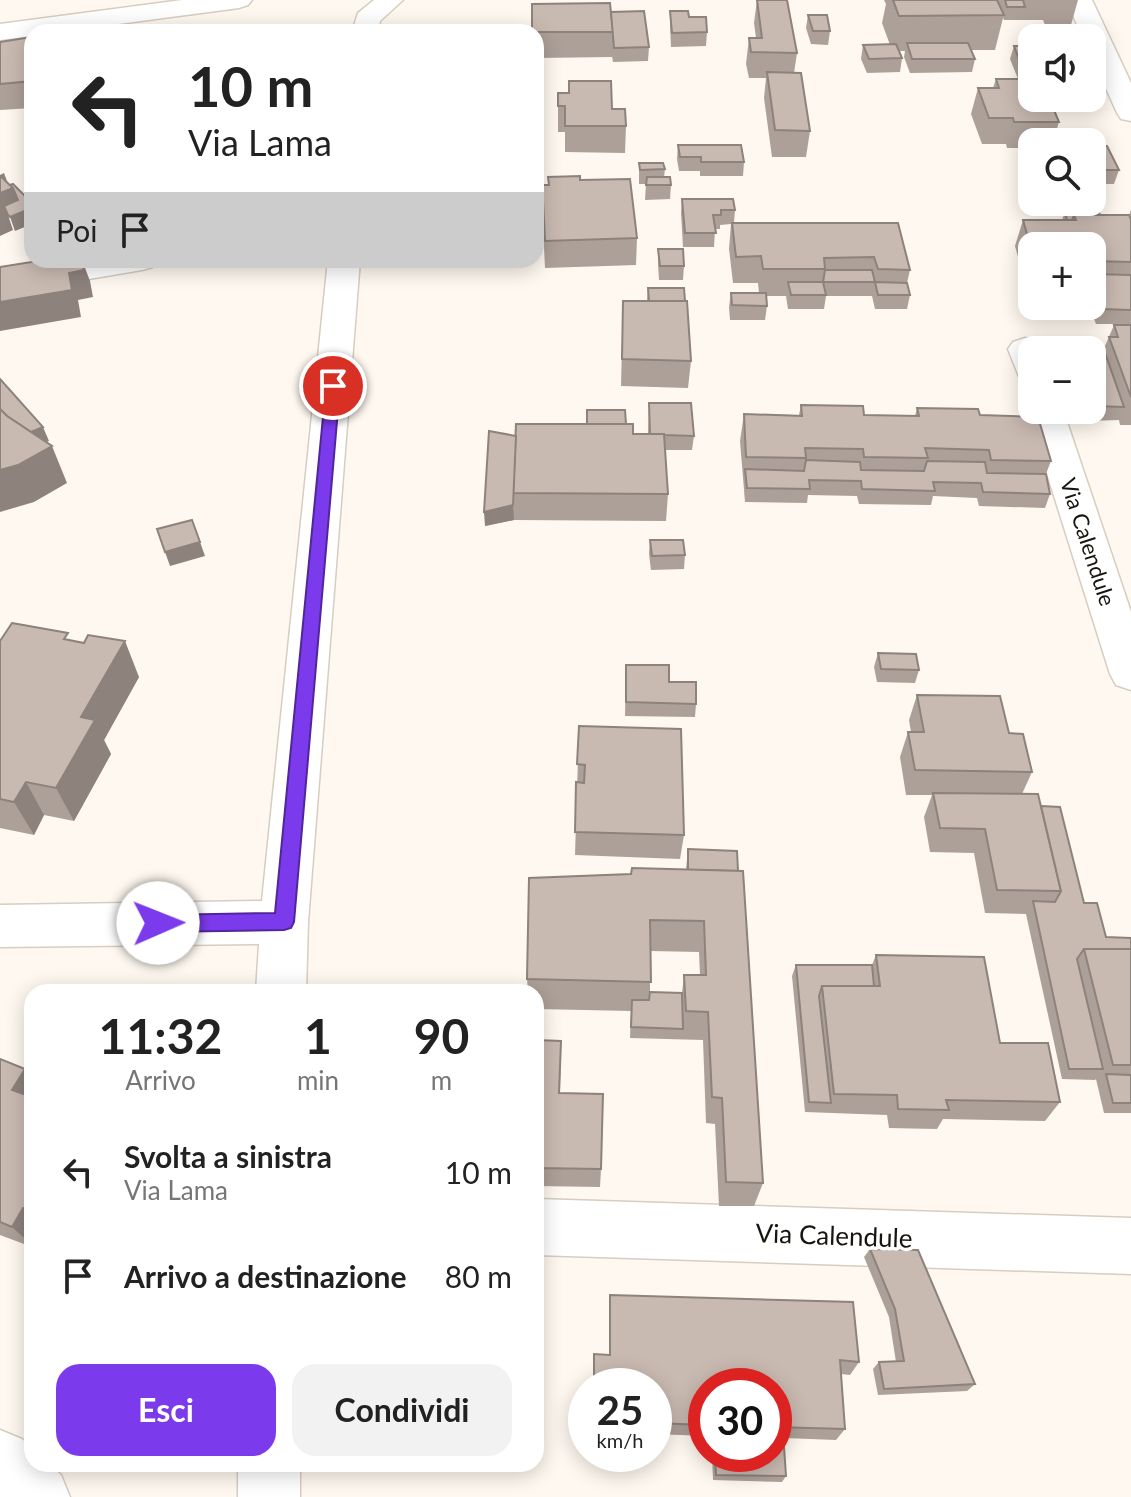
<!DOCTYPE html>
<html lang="it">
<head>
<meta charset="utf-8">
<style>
  :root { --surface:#fff; --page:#f2f2f2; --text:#222; --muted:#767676; --accent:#7c3aed }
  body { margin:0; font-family:Lato,sans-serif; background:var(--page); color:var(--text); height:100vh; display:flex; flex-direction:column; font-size:30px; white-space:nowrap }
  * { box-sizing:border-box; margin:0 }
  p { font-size:26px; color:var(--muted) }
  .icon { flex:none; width:44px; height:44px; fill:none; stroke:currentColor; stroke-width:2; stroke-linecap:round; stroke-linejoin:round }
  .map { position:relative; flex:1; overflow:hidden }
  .panel { position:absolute; left:24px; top:984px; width:520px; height:488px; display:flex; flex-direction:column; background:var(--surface); border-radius:24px; box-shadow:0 4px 20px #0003 }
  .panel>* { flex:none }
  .banner { position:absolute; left:24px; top:24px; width:520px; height:244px; border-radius:24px; box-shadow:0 4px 20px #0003; background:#fff; color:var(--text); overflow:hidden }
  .buttons { position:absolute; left:1018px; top:24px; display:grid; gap:16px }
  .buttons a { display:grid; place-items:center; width:88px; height:88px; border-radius:16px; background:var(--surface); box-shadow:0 4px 20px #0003; font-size:40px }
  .speed { position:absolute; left:568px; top:1368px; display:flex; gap:16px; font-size:40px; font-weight:700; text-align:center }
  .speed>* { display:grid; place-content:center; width:104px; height:104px; border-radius:50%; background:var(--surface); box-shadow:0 4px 20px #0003; line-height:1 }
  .speed small { font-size:20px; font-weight:400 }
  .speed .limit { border:12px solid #d22; background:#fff; color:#111 }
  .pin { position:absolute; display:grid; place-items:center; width:68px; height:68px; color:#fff; margin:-34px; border:4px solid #fff; border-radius:50%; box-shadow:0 2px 8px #0007 }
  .me { position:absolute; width:88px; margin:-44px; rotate:89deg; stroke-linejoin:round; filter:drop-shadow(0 0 6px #0008) }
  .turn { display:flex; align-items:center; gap:28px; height:168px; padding:0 32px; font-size:36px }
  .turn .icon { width:104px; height:104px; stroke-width:2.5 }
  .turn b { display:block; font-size:56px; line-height:68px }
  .then { display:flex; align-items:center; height:76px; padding:0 32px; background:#0003; gap:16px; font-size:30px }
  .eta { display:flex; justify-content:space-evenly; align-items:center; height:136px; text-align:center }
  .eta b { font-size:48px; font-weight:700; line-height:56px }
  .action { display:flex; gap:16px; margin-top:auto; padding:16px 32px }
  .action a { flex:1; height:92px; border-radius:24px; background:var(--accent); color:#fff; font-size:32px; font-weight:700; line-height:92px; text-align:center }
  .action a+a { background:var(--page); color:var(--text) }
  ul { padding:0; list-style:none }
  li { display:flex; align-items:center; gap:24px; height:104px; padding:0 32px }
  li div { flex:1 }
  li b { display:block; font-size:30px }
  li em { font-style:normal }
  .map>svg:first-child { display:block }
</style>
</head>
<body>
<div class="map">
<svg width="1131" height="1497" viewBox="0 0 1131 1497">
  <rect width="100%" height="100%" fill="#fef8f0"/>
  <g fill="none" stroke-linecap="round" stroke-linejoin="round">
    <defs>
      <g id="minor">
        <path d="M182,0H252L248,5L239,8L58,32H32V36L0,40V24Z"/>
        <path d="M374,0H403L380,21L378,32H352L358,13Z"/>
        <path d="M1066,0H1092L1131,83V121L1121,119L1117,113L1092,57V38H1083Z"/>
        <path d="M85,260H158L153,267L142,270L0,294V274Z"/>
        <path d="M328,260H360L308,922L306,992H256L259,944L0,947V905L262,901Z"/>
        <path d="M1025,338L1037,342L1042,350H1032V382L1020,379L1008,349L1013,342Z"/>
        <path d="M1032,403V410H1063L1131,612V690L1116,685L1110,674L1027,410Z"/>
        <path d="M536,1199L1131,1218V1274L536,1255Z"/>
        <path d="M0,1430L22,1439L32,1448V1464H49L61,1475L70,1497H0Z"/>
        <rect x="238" y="1464" width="62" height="33"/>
      </g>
    </defs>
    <use href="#minor" stroke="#d7cdc0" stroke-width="3"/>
    <use href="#minor" fill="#fff" fill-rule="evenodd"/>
  </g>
  <g fill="#ada098" fill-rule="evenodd">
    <path d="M757,0L797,53L794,73L810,131L806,157H772L764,98L766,78H749L746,64L749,38H756L754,23Z"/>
    <path d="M884,0H1078L1071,25H1045L1043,20H1004L1003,18L995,50H971L975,59L972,72L910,73L904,57L905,51H899L902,58L900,72L867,73L861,59L863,45H890L882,23L886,4Z"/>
    <path d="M670,11L689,17L707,32L706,46L671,47L670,25Z"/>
    <path d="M611,12L649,47L648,61L613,62L612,56V57L536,58V32Z"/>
    <path d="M808,15L830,31L828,45L811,44L806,28Z"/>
    <path d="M32,37V108L0,110V42Z"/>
    <path d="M1014,46L1032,55V98L1059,122L1053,142H1032V148H1007L1006,144H982L971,114L978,88H993L996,79H1018L1010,59Z"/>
    <path d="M558,93L612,109L626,126L625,153L565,152V132H558Z"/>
    <path d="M678,145L744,162L743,176H700V171H679L677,159Z"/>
    <path d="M1092,146L1119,170L1114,184H1092Z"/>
    <path d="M639,163L665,169L664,177L671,185L670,199L645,200L646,184H639Z"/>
    <path d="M548,177L580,180L637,238L636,265L545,268L543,227L536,226V185H548Z"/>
    <path d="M682,199L735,210L734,223H898L910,270L907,283L910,295L907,309H875L872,296H826L824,309H788L786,296H766L767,306L765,320H730L729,307L731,293H759L758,283H733L729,249L731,224L720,225V229H715L714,247H683L681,213Z"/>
    <path d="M1131,210V324H1096L1089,306H1092V246H1032V275H1023L1015,246L1023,220H1062L1065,212L1100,215H1129Z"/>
    <path d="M658,249L684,266L683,280H659L658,264Z"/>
    <path d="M648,288L691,361L688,388L621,386L623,301H647Z"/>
    <path d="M1114,325H1131V425H1120L1119,420L1088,421L1084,410H1092V353H1102Z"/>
    <path d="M649,403L694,436L692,450H665L668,494L666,521L514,520L485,526L516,436L586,424L587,410L626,424L633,434H648Z"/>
    <path d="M801,405L864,415L915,416L917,408L980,415L1051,461L1046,474L1050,494L1045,508L979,506L977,498L933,496L931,505L859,504L857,496L808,495L807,503L745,502L740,441L744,414L799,415Z"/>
    <path d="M650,540L685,555L684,569L651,570L649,554Z"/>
    <path d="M71,640L139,677L104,740L111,754L74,821L44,815L34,835L0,828V641Z"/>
    <path d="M878,653L919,670L915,683L877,682L874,667Z"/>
    <path d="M626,665L669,682L696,704L695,717L625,716Z"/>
    <path d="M917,695L1009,733L1032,772L1022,794L1041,806L1084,903L1106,937L1131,938V1113H1104L1096,1079L1095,1080L1062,1079L1026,914L985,913L974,853L930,852L924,817L932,795H906L900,757L908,732H911L909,720Z"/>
    <path d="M579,726L684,835L680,859L575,855Z"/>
    <path d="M688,849L763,1183L754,1206H719L715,1124L706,1123L703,1040L630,1038L631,1011L536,1009V992H528L527,979L631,874L686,870ZM650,951L699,952L700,975H684L682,993L650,992Z"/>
    <path d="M876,955L1000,1043L1060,1102L1045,1121L943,1119L937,1129L889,1128L887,1115L805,1112L792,976L796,965H872Z"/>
    <path d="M536,1040L561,1041L560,1093L601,1169L600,1187L536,1186Z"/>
    <path d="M0,1059L25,1069L32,1077V1247L0,1235Z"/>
    <path d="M870,1249L975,1384L967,1391L878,1395L873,1369L879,1362H896L889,1317L864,1257Z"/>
    <path d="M610,1295L859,1362L850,1375L841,1374L845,1429L836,1440L784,1438L786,1476L782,1482L713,1480L712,1454H774V1386H706V1436L654,1434V1386H593L594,1354L609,1355V1310Z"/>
  </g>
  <g fill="#8d827c">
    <path d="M4,173L10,189L13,188L32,208V224L15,231L10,217L8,215L13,230L0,236V175Z"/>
    <path d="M82,260L90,281L93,297L78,300L81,317L0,331V302L69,273Z"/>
    <path d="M43,427L49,441L22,453L16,439Z"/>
    <path d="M52,446L67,483L34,502L0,512V470Z"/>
    <path d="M513,505L514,520L485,526L484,512Z"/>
    <path d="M200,542L205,556L170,566L165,552Z"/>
    <path d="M125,641L139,677L104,740L111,754L74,821L56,788L81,717Z"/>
    <path d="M26,782L44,815L34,835L14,802Z"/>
    <path d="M25,1069L32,1077V1114L12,1090Z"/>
    <path d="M23,1208L32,1217V1245L12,1227Z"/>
  </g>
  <g fill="#c9bab1" stroke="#8d827c" stroke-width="2">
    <path d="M757,0H787L797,53L751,52L749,38H762Z"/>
    <path d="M893,0H997L1004,15L899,16Z"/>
    <path d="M1005,0H1023L1025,7H1007Z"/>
    <path d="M610,3L613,32H532V4Z"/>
    <path d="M644,11L649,47L614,48L611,12Z"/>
    <path d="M670,11H688L689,17H706L707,32L672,33Z"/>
    <path d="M808,15H827L830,31H813Z"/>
    <path d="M1041,31H1066L1070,38H1044Z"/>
    <path d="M32,37V81L0,84V42Z"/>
    <path d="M907,43H968L975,59H912Z"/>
    <path d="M896,44L902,58L869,59L863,45Z"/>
    <path d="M1014,46H1027L1032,55V67H1022Z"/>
    <path d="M767,72L801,73L810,131L775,130Z"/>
    <path d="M996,79H1032V98H1049L1059,122H1014L1013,118H989L978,88H999Z"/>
    <path d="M569,81H611L612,109H625L626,126H565V106H558V93H569Z"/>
    <path d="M678,145H741L744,162H701V157H680Z"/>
    <path d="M1092,146H1107L1119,170H1093Z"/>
    <path d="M639,163H663L665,169L640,170Z"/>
    <path d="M0,176L13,188L0,193Z"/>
    <path d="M580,176V180L630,179L637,238L545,241L543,200H536V185H549L548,177Z"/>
    <path d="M647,177H670L671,185H646Z"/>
    <path d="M13,184L32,203V208L10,217L8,215L4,206L18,200L13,188L10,185Z"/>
    <path d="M682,199H733L735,210H721V215H713L716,233H685Z"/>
    <path d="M1065,212H1099L1100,215H1074L1072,220H1067Z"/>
    <path d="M1074,215H1129L1131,220V262L1092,261V246H1032L1031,248L1023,220H1076Z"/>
    <path d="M732,223H898L910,270L878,269L874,257L824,258L825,269H763L761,256L736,257Z"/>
    <path d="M658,249H683L684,266H660Z"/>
    <path d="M44,260H82L84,270L69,273L72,290L0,302V267Z"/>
    <path d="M825,270H872L875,282H823Z"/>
    <path d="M1092,274L1131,275V310L1101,309L1092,286Z"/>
    <path d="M788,282H823L826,295H791Z"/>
    <path d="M875,282L907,283L910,295H878Z"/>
    <path d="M648,288H684L685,301H649Z"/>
    <path d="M731,293H766L767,306L732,305Z"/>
    <path d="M623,301H687L691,361L622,359Z"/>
    <path d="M1114,325H1131V397L1109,337H1118Z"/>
    <path d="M1092,353H1105L1124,407L1094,406L1092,402Z"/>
    <path d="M0,379L43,427L31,432L7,416L0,409Z"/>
    <path d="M649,403H691L694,436L664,435V434H650Z"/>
    <path d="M801,405L863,406L864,415L919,416L917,408L978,409L980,415L1038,417L1051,461L991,460L989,450L925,448L928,458L864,457L863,449L805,448L806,458L746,457L744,414L802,416Z"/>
    <path d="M0,409L7,416L52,446L18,465L0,470Z"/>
    <path d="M587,410H625L626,424H587Z"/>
    <path d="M516,424H633V434H664L668,494L513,493Z"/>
    <path d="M489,431L516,436L513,505L484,512Z"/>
    <path d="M806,460L860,462L861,470L924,471L927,461L985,462L987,473L1046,474L1050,494L983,492L981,483L933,482L935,491L862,489L861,481L809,480L810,489L747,488L745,469L804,471Z"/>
    <path d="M192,520L200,542L165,552L157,529Z"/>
    <path d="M650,540H683L685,555L652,556Z"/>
    <path d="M12,623L68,633L64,639L84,643L88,635L125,641L81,717L95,720L56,788L26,782L14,802L0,799V641Z"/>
    <path d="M878,653L916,654L919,670L881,669Z"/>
    <path d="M626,665H669V682H696V704L626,702Z"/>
    <path d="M917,695L1000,696L1009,733L1023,734L1032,772L915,770L908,732H924Z"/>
    <path d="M579,726L681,729L684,835L575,832L576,782L584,783L585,765L577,764Z"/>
    <path d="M933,793L1038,794L1061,891L997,890L985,829L940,828Z"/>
    <path d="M1041,806L1060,807L1084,903H1097L1106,937L1131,938V949H1084L1077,959L1103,1069H1069L1033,901L1055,902L1061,891Z"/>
    <path d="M688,849L737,851L738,871L688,870Z"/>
    <path d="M632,868L743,871L763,1183L726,1182L722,1098L712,1097L708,1012L686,1011L684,975H706L704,921L650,920L651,982L527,979L529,878L631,874Z"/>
    <path d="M1084,949H1131V1065H1113Z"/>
    <path d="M876,955L984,957L1000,1043H1048L1060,1102L946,1100L949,1110L898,1109L897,1095L834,1094L822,986H880Z"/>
    <path d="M796,965H872L874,986H822L819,996L831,1103L809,1102Z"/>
    <path d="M650,992L682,993L683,1029L631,1027L632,1000H649Z"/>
    <path d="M536,1040L561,1041L559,1093L603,1094L601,1169L536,1168Z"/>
    <path d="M0,1059L25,1069L12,1090L32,1097V1212L23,1208L12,1227L0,1222Z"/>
    <path d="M1106,1074L1131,1075V1103H1113Z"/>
    <path d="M870,1249L918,1250L975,1384L884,1389L879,1362L904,1361L895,1309Z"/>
    <path d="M610,1295L853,1302L859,1362L840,1360L845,1429L774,1427V1386H706V1425L654,1423V1386H594V1354L610,1355Z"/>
    <path d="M774,1431L783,1432L786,1476L716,1475L715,1454H774Z"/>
  </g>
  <path fill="#7c3aed" stroke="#51269a" stroke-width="2" d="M333,382L340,386L294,922L291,928L284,930L158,932L151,930L148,923L151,917L158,915L275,913L326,386Z"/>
  <g text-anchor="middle" stroke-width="7" stroke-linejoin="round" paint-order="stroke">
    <g font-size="22" fill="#181510" stroke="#fff">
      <text transform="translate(1088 542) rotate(72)" y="8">Via Calendule</text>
    </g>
    <g font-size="26" fill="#181510" stroke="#fff">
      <text transform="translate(834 1236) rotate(2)" y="9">Via Calendule</text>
    </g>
  </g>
</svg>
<div class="buttons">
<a><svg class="icon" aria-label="sound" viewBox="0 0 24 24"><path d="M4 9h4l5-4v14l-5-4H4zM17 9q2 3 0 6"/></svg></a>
<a><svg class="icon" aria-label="search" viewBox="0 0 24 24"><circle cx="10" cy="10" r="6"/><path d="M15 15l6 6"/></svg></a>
<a>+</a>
<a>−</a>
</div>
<div class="speed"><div>25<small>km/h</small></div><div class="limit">30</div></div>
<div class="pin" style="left:333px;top:386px;background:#d93025"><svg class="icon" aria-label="arrive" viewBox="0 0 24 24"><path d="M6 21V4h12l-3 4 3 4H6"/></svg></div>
<svg class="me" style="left:158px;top:923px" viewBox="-20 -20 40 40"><circle r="19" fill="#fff"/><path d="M0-13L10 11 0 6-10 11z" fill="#7c3aed"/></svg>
<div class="banner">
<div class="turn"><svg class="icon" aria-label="left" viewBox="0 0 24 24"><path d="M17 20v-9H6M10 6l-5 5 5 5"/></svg><div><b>10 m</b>Via Lama</div></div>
<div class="then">Poi<svg class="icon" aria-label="arrive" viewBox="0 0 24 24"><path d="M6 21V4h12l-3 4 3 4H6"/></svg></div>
</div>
<section class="panel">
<div class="eta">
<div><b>11:32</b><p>Arrivo</p></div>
<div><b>1</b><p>min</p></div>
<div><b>90</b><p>m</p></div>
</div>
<ul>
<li><svg class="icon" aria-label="left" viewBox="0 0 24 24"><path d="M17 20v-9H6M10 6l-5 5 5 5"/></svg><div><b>Svolta a sinistra</b><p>Via Lama</p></div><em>10 m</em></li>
<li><svg class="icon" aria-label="arrive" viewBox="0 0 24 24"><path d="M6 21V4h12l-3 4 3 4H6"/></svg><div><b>Arrivo a destinazione</b></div><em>80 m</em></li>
</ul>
<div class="action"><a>Esci</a><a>Condividi</a></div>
</section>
</div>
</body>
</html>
